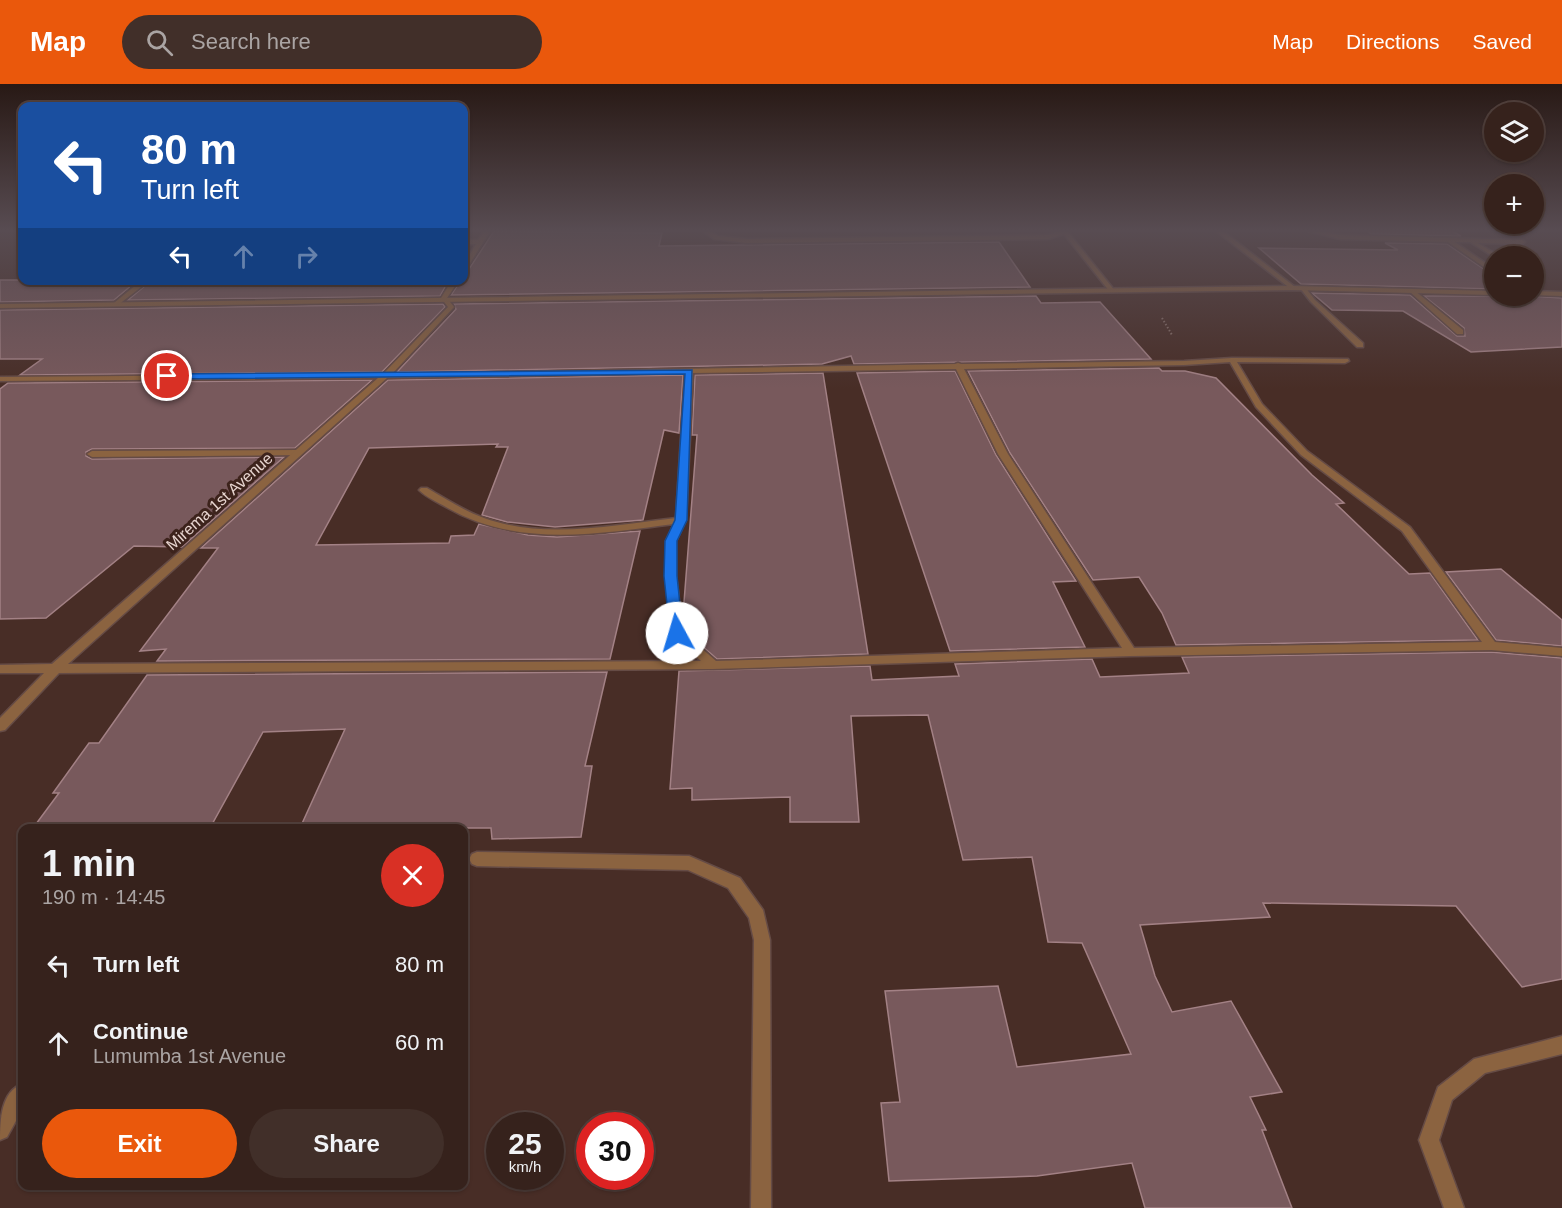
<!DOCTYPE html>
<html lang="en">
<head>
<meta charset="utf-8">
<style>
  :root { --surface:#36221c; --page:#412f29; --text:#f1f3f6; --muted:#aaa4a3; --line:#503f3b; --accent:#ea580c }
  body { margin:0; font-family:Helvetica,sans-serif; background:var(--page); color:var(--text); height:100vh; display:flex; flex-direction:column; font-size:22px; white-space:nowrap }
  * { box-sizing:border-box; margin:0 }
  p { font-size:20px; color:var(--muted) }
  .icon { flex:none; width:33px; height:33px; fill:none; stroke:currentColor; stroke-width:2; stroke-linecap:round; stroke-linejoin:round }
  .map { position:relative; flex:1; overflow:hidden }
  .panel { position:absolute; left:18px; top:740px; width:450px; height:366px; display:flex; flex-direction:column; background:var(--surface); border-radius:12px; box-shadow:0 2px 4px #0004,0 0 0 2px var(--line) }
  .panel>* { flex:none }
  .guide { position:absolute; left:18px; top:18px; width:450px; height:183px; border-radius:12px; box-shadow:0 2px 4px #0004,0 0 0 2px var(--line); background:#1a4fa0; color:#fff; overflow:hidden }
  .fabs { position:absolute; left:1484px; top:18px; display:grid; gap:12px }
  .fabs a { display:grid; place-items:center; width:60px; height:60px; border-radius:50%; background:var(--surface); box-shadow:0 2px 4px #0004,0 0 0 2px var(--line); font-size:30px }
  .speed { position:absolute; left:486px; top:1028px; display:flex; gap:12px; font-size:30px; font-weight:700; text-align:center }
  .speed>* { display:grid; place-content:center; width:78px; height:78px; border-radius:50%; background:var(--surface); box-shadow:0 2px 4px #0004,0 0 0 2px var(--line); line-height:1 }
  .speed small { font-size:15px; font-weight:400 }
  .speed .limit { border:9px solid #d22; background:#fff; color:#111 }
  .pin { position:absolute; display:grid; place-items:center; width:51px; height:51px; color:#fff; margin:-26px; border:3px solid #fff; border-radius:50%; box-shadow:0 2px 6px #0007 }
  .me { position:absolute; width:66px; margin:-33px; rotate:354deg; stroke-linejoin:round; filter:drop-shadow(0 0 4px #0008) }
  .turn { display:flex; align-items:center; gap:21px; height:126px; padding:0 24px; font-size:27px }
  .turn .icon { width:78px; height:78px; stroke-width:2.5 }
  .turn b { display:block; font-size:42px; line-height:51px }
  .lanes { display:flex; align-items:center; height:57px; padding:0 24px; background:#0003; justify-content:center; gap:30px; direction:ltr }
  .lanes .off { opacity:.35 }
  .round { display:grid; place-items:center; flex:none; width:63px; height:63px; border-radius:32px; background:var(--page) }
  .head { display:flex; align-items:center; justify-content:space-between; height:102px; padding:0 24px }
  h1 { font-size:36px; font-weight:700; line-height:45px }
  .cta { display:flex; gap:12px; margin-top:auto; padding:12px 24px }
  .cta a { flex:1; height:69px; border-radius:36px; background:var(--accent); color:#fff; font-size:24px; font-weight:700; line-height:69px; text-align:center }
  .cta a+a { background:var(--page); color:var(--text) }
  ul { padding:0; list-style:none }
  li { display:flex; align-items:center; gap:18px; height:78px; padding:0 24px }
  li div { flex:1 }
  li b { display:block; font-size:22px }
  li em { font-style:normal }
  header { display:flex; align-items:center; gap:36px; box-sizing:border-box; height:84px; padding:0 30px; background:var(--accent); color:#fff }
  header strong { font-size:28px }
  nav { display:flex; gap:33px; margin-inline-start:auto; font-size:21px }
  .search { width:420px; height:54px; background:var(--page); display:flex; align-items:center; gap:15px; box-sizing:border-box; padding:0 21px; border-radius:33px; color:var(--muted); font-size:22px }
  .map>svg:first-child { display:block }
</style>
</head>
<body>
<header>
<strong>Map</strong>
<div class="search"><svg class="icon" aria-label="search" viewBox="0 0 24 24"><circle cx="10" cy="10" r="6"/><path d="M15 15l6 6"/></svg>Search here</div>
<nav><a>Map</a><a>Directions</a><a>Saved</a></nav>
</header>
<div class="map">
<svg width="1562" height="1124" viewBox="0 0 1562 1124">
  <rect width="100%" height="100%" fill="#482d26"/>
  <g fill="#78595c" stroke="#a38185" stroke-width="1.5">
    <path d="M494,147L662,149L659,162L999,158L1030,203L451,211L461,196H464V188L469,185Z"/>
    <path d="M1368,147H1452L1461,152L1371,150Z"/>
    <path d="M1385,159L1447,160L1494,192V205L1301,200L1259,164L1398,166Z"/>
    <path d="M0,196H138L114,216L0,218Z"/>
    <path d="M152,196H449L440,212L128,216Z"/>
    <path d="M1312,209L1410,211L1457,252H1465L1464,244L1424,212H1531L1562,214V263L1471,268L1403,227L1332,226Z"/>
    <path d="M1036,212L1041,219L1100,218L1151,275L854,280L851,272L822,280L397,288L456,225L454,220Z"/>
    <path d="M443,220L445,223L382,288L20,291L42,275H0V226Z"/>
    <path d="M1159,284L1162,287H1185L1216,294L1312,391L1344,419L1336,420L1409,490L1430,489L1478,556L1176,561L1162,529L1139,493L1093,496L1010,369L968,287Z"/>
    <path d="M955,287L996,371L1076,497L1053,498L1085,563L950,567L857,289Z"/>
    <path d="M823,289L868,570L717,575L685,547L683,531L697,351H692L695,291Z"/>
    <path d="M683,291L679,349L664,346L643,436L555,443L507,438L482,431L508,363H496L498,360L369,364L316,461L449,459L451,452L474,451L479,440L528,451L557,453L640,447L610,575L157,577L166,565L140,567L218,464H201L388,296Z"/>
    <path d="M372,296L295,364L92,365L86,368V372L92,375L284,373L182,463L134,462L46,534L0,535V305L8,299Z"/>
    <path d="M1501,485L1562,536V562L1496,556L1446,488Z"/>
    <path d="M1491,568L1562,574V895L1522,903L1456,822L1263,819L1270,833L1140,841L1155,892L1172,928L1231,917L1282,1008L1250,1013L1266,1046H1262L1292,1124H1145L1132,1079L1037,1092L889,1097L881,1019L900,1018L885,907L998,902L1017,983L1131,970L1082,859L1048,858L1032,773L963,776L928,631L851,632L859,738H790V713L692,716V704L670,705L679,587L870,582L872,596L959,592L955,580L1092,575L1100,593L1189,589L1182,573Z"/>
    <path d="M607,588L585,682H592L581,753L492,755L491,744H300L345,645L263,648L210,744H33L59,709H53L89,659H99L147,591Z"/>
  </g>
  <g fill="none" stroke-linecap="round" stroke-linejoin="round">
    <defs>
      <g id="service">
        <path d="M1307,147H1320L1340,151L1522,156L1525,158L1522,160L1478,159L1499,172L1494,173L1470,158H1455L1494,185V190L1448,158L1340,155Z"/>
        <path d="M1410,206H1414L1463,246V250H1457L1410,208Z"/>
        <path d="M298,366L301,367V371L92,373L87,370L92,367Z"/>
      </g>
      <g id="minor">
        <path d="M484,147H490L467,184L464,186V180L476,160H464V156H478Z"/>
        <path d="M703,147H710L718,152L747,155L1048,151L1060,147H1070L1068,148L1115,207L1110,208L1064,150L1048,155L747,159L714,155Z"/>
        <path d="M1216,147H1223L1295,203V205H1291Z"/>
        <path d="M142,196H150L118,221H114V219Z"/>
        <path d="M452,196H459L447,214L454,223L392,290L955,280L958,279L961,280L1184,277L1232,274L1348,275L1349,277L1345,279L1237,278L1262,320L1307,367L1410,443L1495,558L1562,564V572L1491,566L1131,572L713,585L59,589L5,646L0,647V634L44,589H0V581L52,580L378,294L0,297V293L383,290L446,225L448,223L441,214ZM1230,278L1256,323L1301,371L1402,447L1482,558L1134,564L1008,370L964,285L1184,281ZM956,285L998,370L1122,564L716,577L683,548L676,492V457L686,436L693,289ZM685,289L676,434C615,441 544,456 484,434C464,427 446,415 427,404H421L419,406C426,413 437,418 446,423C516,464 597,450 674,440L666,457V492L671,549L701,577L68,580L387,294Z"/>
        <path d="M1301,203H1305L1315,216L1363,259V263H1357L1311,218L1300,204Z"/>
        <path d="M477,768L689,772L740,794L763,826L770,856L771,1124H751L754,856L749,834L728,804L688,786L477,782L472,780L469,775L472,770Z"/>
        <path d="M1562,952V970L1485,989L1452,1016L1439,1056L1464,1124H1444L1419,1056L1438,1003L1474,975Z"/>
        <path d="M22,1000V1026L7,1053L0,1056C0,1036 1,1008 22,1000Z"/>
      </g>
      <g id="tertiary">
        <path d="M1293,202L1494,207V211L1293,206L0,224V220Z"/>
        <path d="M1533,207L1562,208V212L1533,211Z"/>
      </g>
    </defs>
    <use href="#service" stroke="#654b45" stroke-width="3"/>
    <use href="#minor" stroke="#654b45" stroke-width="3"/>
    <use href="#tertiary" stroke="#654b45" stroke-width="3"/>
    <path stroke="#88706a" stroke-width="2" stroke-dasharray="1.5 2" stroke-linecap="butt" d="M1162,234L1172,251"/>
    <use href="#service" fill="#8b6340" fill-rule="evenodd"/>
    <use href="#minor" fill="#8b6340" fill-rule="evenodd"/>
    <use href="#tertiary" fill="#8b6340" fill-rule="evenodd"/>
  </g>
  <linearGradient id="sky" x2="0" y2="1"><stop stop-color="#281915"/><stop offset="0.48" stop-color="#584c52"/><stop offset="1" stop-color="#584c52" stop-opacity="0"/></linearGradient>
  <rect width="1562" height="305" fill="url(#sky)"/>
  <path fill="#1a73e8" stroke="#114b97" stroke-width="1.5" d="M692,286L687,436L677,457V492L683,549L677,553L670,549L664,492L665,457L675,436L685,290L167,295L162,292L167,290Z"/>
  <g text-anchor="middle" stroke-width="6" stroke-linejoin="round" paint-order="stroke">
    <g font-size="16" fill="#e7d5d0" stroke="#3d231c">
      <text transform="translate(219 417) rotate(-42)" y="6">Mirema 1st Avenue</text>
    </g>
  </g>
</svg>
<div class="fabs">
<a><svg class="icon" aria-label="layers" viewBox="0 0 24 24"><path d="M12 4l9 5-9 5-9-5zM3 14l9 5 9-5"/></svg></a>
<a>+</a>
<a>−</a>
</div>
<div class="speed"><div>25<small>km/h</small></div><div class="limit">30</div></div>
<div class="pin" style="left:167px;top:292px;background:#d93025"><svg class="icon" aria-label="arrive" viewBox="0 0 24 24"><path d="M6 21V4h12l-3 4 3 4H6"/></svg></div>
<svg class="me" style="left:677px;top:549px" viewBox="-20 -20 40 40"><circle r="19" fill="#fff"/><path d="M0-13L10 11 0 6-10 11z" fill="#1a73e8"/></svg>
<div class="guide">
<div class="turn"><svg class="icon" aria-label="left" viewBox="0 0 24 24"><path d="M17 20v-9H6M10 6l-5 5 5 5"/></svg><div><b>80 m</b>Turn left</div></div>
<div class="lanes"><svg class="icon" aria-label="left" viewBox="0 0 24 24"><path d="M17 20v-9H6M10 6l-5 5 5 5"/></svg><svg class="icon off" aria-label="ahead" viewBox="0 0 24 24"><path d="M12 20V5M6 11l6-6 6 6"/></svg><svg class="icon off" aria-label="right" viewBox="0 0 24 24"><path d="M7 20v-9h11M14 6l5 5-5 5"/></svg></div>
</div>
<section class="panel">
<div class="head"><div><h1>1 min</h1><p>190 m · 14:45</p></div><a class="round" style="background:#d93025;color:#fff"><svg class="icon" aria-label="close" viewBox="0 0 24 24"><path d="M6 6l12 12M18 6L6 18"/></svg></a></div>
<ul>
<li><svg class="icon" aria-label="left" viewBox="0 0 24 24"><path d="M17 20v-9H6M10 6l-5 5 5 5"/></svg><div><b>Turn left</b></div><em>80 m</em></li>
<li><svg class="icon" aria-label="ahead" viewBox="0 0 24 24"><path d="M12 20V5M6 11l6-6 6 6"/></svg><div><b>Continue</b><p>Lumumba 1st Avenue</p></div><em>60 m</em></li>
</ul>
<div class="cta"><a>Exit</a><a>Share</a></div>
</section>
</div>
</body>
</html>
